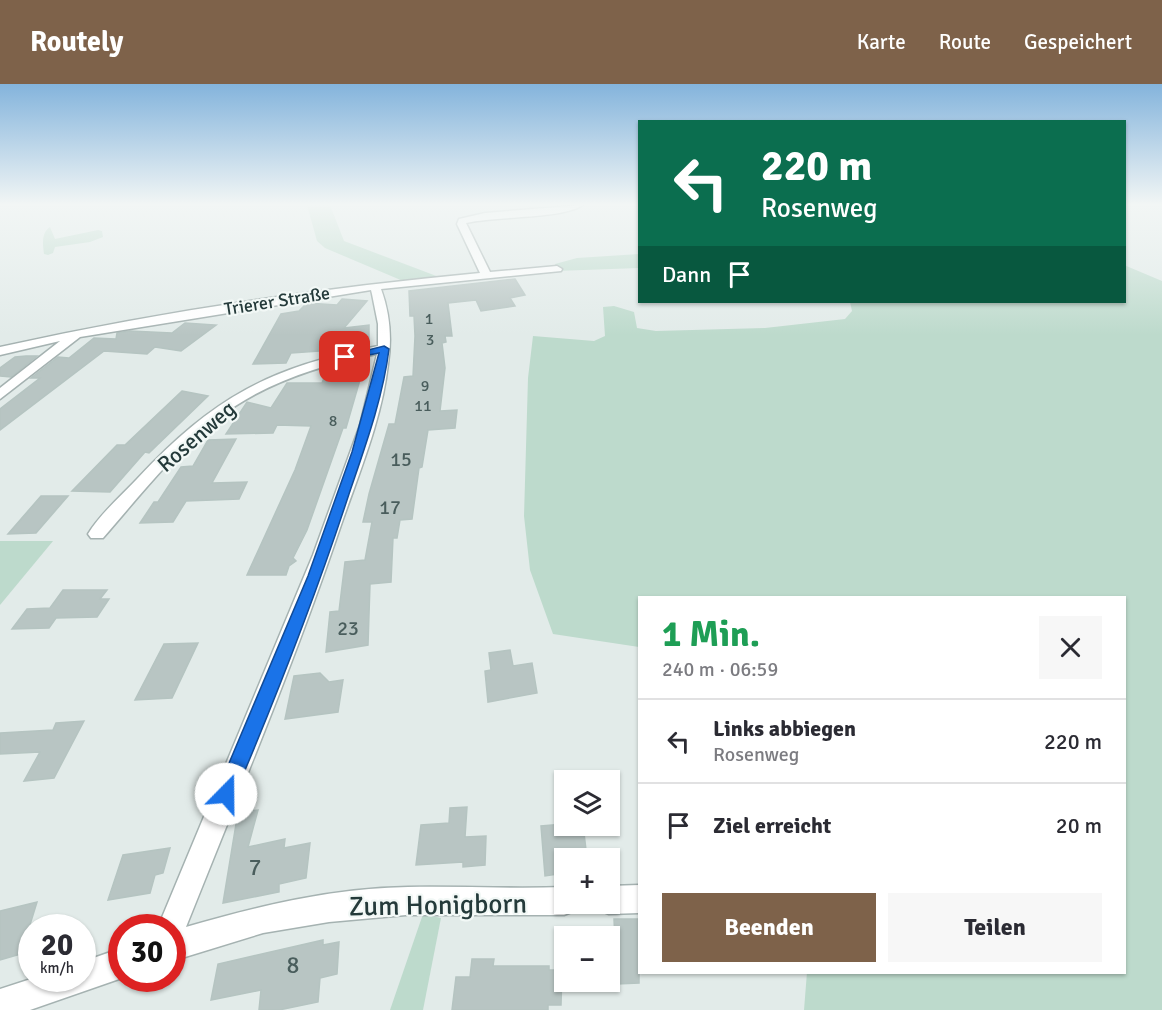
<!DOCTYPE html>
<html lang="de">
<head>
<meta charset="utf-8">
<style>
  :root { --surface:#fff; --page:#f7f7f7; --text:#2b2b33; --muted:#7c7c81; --line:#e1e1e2; --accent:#7e624a }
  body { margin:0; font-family:Signika,sans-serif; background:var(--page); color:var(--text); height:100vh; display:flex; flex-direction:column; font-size:22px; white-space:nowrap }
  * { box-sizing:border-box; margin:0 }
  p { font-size:20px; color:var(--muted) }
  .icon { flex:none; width:33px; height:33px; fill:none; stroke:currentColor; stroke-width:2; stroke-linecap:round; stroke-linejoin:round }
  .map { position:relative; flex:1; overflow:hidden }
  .drawer { position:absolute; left:638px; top:512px; width:488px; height:378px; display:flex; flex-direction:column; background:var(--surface); border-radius:0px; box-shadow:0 2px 4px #0004 }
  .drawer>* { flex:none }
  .banner { position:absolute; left:638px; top:36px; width:488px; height:183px; border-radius:0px; box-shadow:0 2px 4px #0004; background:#0b6e4f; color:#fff; overflow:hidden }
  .buttons { position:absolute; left:554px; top:686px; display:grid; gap:12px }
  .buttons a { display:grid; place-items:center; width:66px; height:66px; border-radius:0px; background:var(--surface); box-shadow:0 2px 4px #0004; font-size:30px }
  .speed { position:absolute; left:18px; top:830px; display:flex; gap:12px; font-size:30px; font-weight:700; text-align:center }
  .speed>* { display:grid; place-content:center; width:78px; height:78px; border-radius:50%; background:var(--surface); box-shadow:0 2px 4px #0004; line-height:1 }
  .speed small { font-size:15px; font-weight:400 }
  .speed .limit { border:9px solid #d22; background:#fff; color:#111 }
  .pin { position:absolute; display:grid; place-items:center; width:51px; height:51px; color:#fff; margin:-26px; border-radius:12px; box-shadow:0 3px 9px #0006 }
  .me { position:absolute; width:66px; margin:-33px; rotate:22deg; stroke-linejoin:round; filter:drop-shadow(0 0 4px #0008) }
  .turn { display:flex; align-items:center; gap:21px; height:126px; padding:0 24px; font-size:27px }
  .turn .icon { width:78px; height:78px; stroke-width:2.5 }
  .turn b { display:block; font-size:42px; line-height:51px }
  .then { display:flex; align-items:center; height:57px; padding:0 24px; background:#0003; gap:12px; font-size:22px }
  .round { display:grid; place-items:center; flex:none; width:63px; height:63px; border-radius:0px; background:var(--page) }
  .headline { display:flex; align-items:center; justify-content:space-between; height:102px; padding:0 24px }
  h1 { font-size:36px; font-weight:700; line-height:45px; color:#1e9e55 }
  .cta { display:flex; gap:12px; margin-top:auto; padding:12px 24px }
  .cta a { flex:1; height:69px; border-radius:0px; background:var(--accent); color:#fff; font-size:24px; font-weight:700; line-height:69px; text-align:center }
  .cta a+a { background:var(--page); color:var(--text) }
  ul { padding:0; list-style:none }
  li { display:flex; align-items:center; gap:18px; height:84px; padding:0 24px; border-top:2px solid var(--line) }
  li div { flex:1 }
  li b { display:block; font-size:22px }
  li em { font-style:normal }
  header { display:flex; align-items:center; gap:36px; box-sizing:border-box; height:84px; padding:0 30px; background:var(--accent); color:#fff }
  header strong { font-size:28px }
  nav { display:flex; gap:33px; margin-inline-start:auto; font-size:21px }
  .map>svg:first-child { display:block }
</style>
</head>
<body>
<header>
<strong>Routely</strong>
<nav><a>Karte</a><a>Route</a><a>Gespeichert</a></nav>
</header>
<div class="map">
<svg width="1162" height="926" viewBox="0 0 1162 926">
  <rect width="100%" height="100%" fill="#e2ebe9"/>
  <g fill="#bddacc">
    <path d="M307,121H330L344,157L439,193L403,197L325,164L317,157Z"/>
    <path d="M50,143L55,155L98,146L102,147L103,153L90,158L55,163L53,169L48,171L44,170C43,160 41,149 50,143Z"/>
    <path d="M639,170V184L556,187L555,180L577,174Z"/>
    <path d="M1124,181L1162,197V926H804L807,888H1124V513H639V563L553,550L530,486L524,432L528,294L533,252L594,257L605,252L603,223L614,222L634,228L637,244L656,247L765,244L845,235L852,227L850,218H1124Z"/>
    <path d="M0,457H53L0,521Z"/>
    <path d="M423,830L441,834L423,926H390Z"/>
  </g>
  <g fill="#b8c5c3" stroke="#b5c4c1" stroke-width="1.5">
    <path d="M515,195L525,211L510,214L515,222L481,227L476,216L448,219L452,252H445L446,258L442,259L445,284L440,327L457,326L455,344L428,346L422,383L419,384L412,435L400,436L397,454H393L391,498L370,500L368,561L326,568L330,528L339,527L345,478L365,476L372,438H363L369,410L389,340H395L404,293L413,292L415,252L414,232H410L409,207Z"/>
    <path d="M342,215L367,217L344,244L369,241V262L333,270L334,266L291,269L286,279L253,280L281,230L299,227L307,219L337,221Z"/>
    <path d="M185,239L216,241L181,267L155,263L147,270L104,267L0,346V325L40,294H31L58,273L69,274L94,254L116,255L117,249L130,247L172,249Z"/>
    <path d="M26,272H37L11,293L0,292V284L15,273Z"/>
    <path d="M366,275L346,344H343L307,446L293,474L296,477L289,482L286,491H247L295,386L311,342L277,341L273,349L226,350L247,318L271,324L287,299H322L328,284Z"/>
    <path d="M182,307L208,312L149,369L145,368L110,408L72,407L117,361H125Z"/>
    <path d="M236,355L212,399L247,398L239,415L186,417L173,438L140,439L154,418H158L181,383L193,382L208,356Z"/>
    <path d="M41,412H68L36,449L8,450Z"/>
    <path d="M63,506H107L100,515H109L97,533L56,534L49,544L12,545L27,525L50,524Z"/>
    <path d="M198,559L172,614L135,616L164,560Z"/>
    <path d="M510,566L513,582L532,579L537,609L488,618L485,587L491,586L489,569Z"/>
    <path d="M320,589L329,598L343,596L338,628L285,635L294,592Z"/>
    <path d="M84,637L54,694L24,697L40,668L0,670V649L53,646L56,639Z"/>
    <path d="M467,723L465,753L486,752L485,781L463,783V778L416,781L421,741L449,739L450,724Z"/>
    <path d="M258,726L248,763L285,755L284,764L310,759L306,794L279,800V808L223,819L238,728Z"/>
    <path d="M564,740L583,741L587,774H564V789L545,792L541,742Z"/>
    <path d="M170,764L163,789L155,791L150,809L108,816L123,771Z"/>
    <path d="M37,818L21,870L0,876V827Z"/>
    <path d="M614,835H639V899L617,900Z"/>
    <path d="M323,856V861L339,858L337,890L320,894L318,918L279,926H259L261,906L211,916L218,880Z"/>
    <path d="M472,875H494L493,882H549V886H562L561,921H548V926H452L456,893H470Z"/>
  </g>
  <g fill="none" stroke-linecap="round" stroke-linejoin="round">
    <defs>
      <g id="minor">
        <path d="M583,121C563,135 495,132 466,139L490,188L557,182L562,185L561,187L381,205C390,230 392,254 388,280C382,335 359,389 341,441C295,577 239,710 186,843C259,822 332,804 408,803C460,802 512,805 564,803V819H577L574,827L564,831H406L329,838L263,849L172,877V843H158L313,471L360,341L377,270C320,281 263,299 217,335C173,368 139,413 103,454H91L88,450C100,430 121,412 137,395C214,313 268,284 378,262V240L372,210L371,206L80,253L0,315V304L60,257L0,271V263C158,228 320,204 480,189L457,140L459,135L485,129Z"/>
        <path d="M639,801V829L609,830L599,826L596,819H609V802Z"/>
        <path d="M122,864V894L30,926H0V905L34,894H82V878Z"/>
      </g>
    </defs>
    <use href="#minor" stroke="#a5b2b1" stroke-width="3"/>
    <use href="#minor" fill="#fff" fill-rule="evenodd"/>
  </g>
  <linearGradient id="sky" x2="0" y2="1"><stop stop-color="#84b4dc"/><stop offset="0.48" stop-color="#f2f6f5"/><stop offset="1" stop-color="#f2f6f5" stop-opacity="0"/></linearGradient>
  <rect width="1162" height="251" fill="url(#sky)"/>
  <path fill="#1a73e8" stroke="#114b97" stroke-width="1.5" d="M384,262L389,265C383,314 365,363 349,410C315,514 275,616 232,717L226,720L219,717L216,710L308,492L352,368L379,269L345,276L340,273Z"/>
  <g text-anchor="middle" stroke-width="4.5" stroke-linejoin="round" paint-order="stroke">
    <g font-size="16" fill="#495d5c">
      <text x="429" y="240">1</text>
      <text x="430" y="261">3</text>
      <text x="425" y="307">9</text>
      <text x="423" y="327">11</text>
      <text x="333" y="342">8</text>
    </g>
    <g font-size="18" fill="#243a3a" stroke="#f2f8f6">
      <text transform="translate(277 217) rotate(-9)" y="6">Trierer Straße</text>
    </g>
    <g font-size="20" fill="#495d5c">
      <text x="401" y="382">15</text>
      <text x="390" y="430">17</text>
      <text x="348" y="551">23</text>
    </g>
    <g font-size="22" fill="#243a3a" stroke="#f2f8f6">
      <text transform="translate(196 352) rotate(-41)" y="8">Rosenweg</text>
    </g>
    <g font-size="24" fill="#495d5c">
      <text x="255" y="791">7</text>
      <text x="293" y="889">8</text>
    </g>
    <g font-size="27" fill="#243a3a" stroke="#f2f8f6">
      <text transform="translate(438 821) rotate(-1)" y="9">Zum Honigborn</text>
    </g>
  </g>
</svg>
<div class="buttons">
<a><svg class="icon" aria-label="layers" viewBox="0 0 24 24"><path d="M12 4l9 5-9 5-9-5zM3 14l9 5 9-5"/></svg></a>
<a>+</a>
<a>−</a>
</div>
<div class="speed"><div>20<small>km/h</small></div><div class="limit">30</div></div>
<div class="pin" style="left:345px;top:273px;background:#d93025"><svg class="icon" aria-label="arrive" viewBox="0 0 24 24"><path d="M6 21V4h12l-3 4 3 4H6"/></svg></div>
<svg class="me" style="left:226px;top:710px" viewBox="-20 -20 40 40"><circle r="19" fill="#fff"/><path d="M0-13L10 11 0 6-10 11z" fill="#1a73e8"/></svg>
<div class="banner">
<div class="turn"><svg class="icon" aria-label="left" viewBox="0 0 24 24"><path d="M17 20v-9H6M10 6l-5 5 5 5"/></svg><div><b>220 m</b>Rosenweg</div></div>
<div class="then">Dann<svg class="icon" aria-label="arrive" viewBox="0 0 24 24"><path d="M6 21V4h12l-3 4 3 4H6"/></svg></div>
</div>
<section class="drawer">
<div class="headline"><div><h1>1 Min.</h1><p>240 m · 06:59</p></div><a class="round"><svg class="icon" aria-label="close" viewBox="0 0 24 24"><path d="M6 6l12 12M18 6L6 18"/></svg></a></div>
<ul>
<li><svg class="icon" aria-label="left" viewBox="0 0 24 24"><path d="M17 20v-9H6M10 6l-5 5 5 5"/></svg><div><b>Links abbiegen</b><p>Rosenweg</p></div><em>220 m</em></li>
<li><svg class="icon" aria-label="arrive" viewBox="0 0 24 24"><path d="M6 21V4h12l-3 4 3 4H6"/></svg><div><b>Ziel erreicht</b></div><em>20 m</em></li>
</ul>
<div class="cta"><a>Beenden</a><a>Teilen</a></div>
</section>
</div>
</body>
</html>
